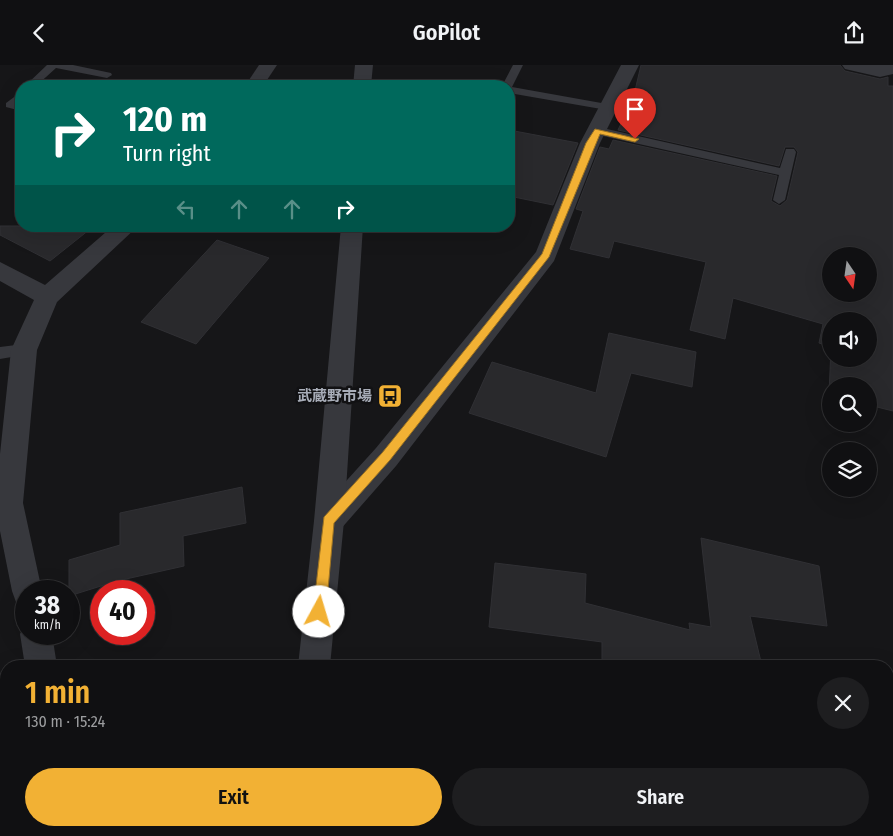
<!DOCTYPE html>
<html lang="en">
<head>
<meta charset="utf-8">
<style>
  :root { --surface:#101012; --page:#1e1e20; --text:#f1f3f6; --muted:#9c9d9f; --line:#303032; --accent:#f2b134 }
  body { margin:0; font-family:"Fira Sans Condensed","Noto Sans JP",sans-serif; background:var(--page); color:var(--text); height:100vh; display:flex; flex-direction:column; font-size:19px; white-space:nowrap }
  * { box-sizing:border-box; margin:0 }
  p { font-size:16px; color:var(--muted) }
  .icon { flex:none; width:28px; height:28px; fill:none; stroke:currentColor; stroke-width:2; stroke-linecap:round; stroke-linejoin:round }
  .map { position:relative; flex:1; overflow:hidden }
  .side { position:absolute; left:0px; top:595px; width:894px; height:176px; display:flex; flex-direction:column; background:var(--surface); border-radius:20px 20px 0 0; box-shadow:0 5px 20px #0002,0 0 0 1px var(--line) }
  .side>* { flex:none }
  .guide { position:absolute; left:15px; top:15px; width:500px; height:152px; border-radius:20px; box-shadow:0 5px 20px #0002,0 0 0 1px var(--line); background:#00695c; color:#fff; overflow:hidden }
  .needle { width:32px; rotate:167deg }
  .fabs { position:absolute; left:822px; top:182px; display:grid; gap:10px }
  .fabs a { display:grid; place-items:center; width:55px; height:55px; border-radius:50%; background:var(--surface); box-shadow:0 5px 20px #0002,0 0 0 1px var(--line); font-size:25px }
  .speed { position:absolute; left:15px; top:515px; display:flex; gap:10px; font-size:25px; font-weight:700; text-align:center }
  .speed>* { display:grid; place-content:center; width:65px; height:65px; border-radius:50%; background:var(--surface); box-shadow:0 5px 20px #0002,0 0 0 1px var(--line); line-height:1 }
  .speed small { font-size:12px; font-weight:400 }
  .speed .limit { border:8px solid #d22; background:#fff; color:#111 }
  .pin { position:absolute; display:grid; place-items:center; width:42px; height:42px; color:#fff; margin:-51px -21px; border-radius:50% 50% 50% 0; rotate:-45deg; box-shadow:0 0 5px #0007 }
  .pin .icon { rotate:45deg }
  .me { position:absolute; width:55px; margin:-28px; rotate:6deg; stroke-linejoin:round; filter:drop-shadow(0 0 4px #0008) }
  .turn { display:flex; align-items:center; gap:18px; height:105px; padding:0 25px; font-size:22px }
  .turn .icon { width:65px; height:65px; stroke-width:2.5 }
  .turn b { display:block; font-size:35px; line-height:42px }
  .lanes { display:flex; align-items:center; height:48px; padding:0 25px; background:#0003; justify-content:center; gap:25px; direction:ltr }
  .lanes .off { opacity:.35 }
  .round { display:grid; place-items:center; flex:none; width:52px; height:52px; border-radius:26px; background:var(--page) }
  .overview { display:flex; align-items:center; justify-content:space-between; height:85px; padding:0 25px }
  h1 { font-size:30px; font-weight:600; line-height:38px; color:var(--accent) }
  .primary-button { display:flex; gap:10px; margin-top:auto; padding:10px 25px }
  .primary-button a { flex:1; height:58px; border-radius:30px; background:var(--accent); color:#111; font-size:20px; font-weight:600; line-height:58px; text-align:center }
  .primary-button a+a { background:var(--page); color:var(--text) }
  header { display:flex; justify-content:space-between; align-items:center; height:65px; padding:0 25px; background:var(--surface); font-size:22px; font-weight:600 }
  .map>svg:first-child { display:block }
</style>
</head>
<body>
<header><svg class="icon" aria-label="back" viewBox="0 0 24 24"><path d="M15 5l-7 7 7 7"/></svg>GoPilot<svg class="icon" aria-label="share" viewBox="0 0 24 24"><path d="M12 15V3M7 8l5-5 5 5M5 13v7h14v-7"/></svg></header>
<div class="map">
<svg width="893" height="771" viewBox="0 0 893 771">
  <rect width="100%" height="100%" fill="#161618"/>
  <g fill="#29292c" stroke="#303034" fill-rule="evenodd">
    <path d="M641,0H840L845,6L880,14L888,12V21H893V346L869,340V321H831V330H829L831,282L819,278L823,259L733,233L725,274L690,265L706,197L614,176L609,193L570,184L583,146L576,144L600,82L609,84L613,75L777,111L771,136L780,141L787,135L798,87L794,82H785L779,101L618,65L634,30ZM831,191H869V229H831ZM831,256H869V294H831Z"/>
    <path d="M509,65L578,78L553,140L509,131Z"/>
    <path d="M0,161H94L50,196L0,170Z"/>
    <path d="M217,175L269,193L196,279L141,257Z"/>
    <path d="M609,268L696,287L692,322L631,308L606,392L469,348L492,297L596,328Z"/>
    <path d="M242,422L246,458L183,471L184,501L117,516L69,531V495L120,480V448Z"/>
    <path d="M701,473L819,501L827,561L750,551L762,601H602V577L489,562L495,498L586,509L585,538L690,565L689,558L711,562Z"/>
  </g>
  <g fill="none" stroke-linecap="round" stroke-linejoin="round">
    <g fill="#37383d" fill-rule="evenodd">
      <path d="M47,0H73L111,8L112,10L107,13L56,3L36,21H25Z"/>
      <path d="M513,0H523L512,22L607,39L613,42L607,45L509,28V21H502Z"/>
      <path d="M21,27V36L18,39L21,40V46L6,42V38Z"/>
      <path d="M598,62L780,103L786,84H794L796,87L785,135L779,139L773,135L779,110L594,69L592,66Z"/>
      <path d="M24,279L29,281L31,285L29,289L0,294V282Z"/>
    </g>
    <g fill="#37383d" fill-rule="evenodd">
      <path d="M259,0H277L263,21H245Z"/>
      <path d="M621,0H639L600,78L554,196L396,401L339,466L329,469L319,466L314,456L319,446L376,383L536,187L580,78Z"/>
      <path d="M842,0H893V9L880,12L845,4Z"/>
      <path d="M113,161H138L57,237L37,285L23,438L42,526H26V541L16,537L12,526L0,466V389L11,285L34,235L0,216V197L45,220Z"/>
      <path d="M26,557V569H52L57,601H25L20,569Z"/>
      <path d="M29,765H65L66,771H28Z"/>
    </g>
    <g fill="#37383d" fill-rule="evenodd">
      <path d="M355,0H373L371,21H353Z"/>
      <path d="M341,161H363L344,456L330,601H298L314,456Z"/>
      <path d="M283,765H319L320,771H282Z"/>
    </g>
  </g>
  <path fill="#f2b134" stroke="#9d7322" d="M595,64L639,74L635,77L600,69L549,192L390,395L334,458L326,547L324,551L319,553L315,551L313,547L324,452L382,388L542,189L586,78Z"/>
  <defs>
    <symbol id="bus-square" viewBox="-11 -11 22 22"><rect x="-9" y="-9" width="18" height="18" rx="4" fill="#f2b134" stroke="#111113"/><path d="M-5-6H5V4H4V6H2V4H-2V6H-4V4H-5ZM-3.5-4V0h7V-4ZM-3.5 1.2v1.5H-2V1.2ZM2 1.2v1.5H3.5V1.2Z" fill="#111"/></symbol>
  </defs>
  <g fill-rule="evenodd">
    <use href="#bus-square" x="376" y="317" width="28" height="28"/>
  </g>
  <g text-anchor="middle" stroke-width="5" stroke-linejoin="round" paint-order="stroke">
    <g font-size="15" font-weight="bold" fill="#a8adb8" stroke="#111113" text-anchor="end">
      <text x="372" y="336">武蔵野市場</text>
    </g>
  </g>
</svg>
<div class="fabs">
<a><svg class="needle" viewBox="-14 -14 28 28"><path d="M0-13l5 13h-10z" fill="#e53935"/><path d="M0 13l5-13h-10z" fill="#9c9d9f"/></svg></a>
<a><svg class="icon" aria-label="sound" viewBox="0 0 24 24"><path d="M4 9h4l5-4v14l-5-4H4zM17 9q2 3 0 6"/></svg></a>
<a><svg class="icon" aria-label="search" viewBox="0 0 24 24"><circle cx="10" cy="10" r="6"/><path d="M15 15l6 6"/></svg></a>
<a><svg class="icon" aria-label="layers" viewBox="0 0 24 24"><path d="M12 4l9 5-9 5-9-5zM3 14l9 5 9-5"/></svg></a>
</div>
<div class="speed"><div>38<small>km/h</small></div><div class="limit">40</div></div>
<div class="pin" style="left:635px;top:74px;background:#d93025"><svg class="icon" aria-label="arrive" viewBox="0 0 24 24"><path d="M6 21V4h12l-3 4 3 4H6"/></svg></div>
<svg class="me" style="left:319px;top:547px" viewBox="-20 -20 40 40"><circle r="19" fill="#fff"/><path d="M0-13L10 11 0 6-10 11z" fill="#f2b134"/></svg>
<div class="guide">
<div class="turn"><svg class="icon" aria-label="right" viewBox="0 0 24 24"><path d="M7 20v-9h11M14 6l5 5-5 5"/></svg><div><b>120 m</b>Turn right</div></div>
<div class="lanes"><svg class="icon off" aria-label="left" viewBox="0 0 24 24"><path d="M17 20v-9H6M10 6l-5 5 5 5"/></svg><svg class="icon off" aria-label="ahead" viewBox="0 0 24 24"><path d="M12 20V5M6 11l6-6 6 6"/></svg><svg class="icon off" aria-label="ahead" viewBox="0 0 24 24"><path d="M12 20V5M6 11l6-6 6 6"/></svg><svg class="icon" aria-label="right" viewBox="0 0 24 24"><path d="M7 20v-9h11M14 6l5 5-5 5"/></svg></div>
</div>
<section class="side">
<div class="overview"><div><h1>1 min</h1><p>130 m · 15:24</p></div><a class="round"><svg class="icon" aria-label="close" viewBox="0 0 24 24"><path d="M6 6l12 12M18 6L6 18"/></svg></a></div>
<div class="primary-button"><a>Exit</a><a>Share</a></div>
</section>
</div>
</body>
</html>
